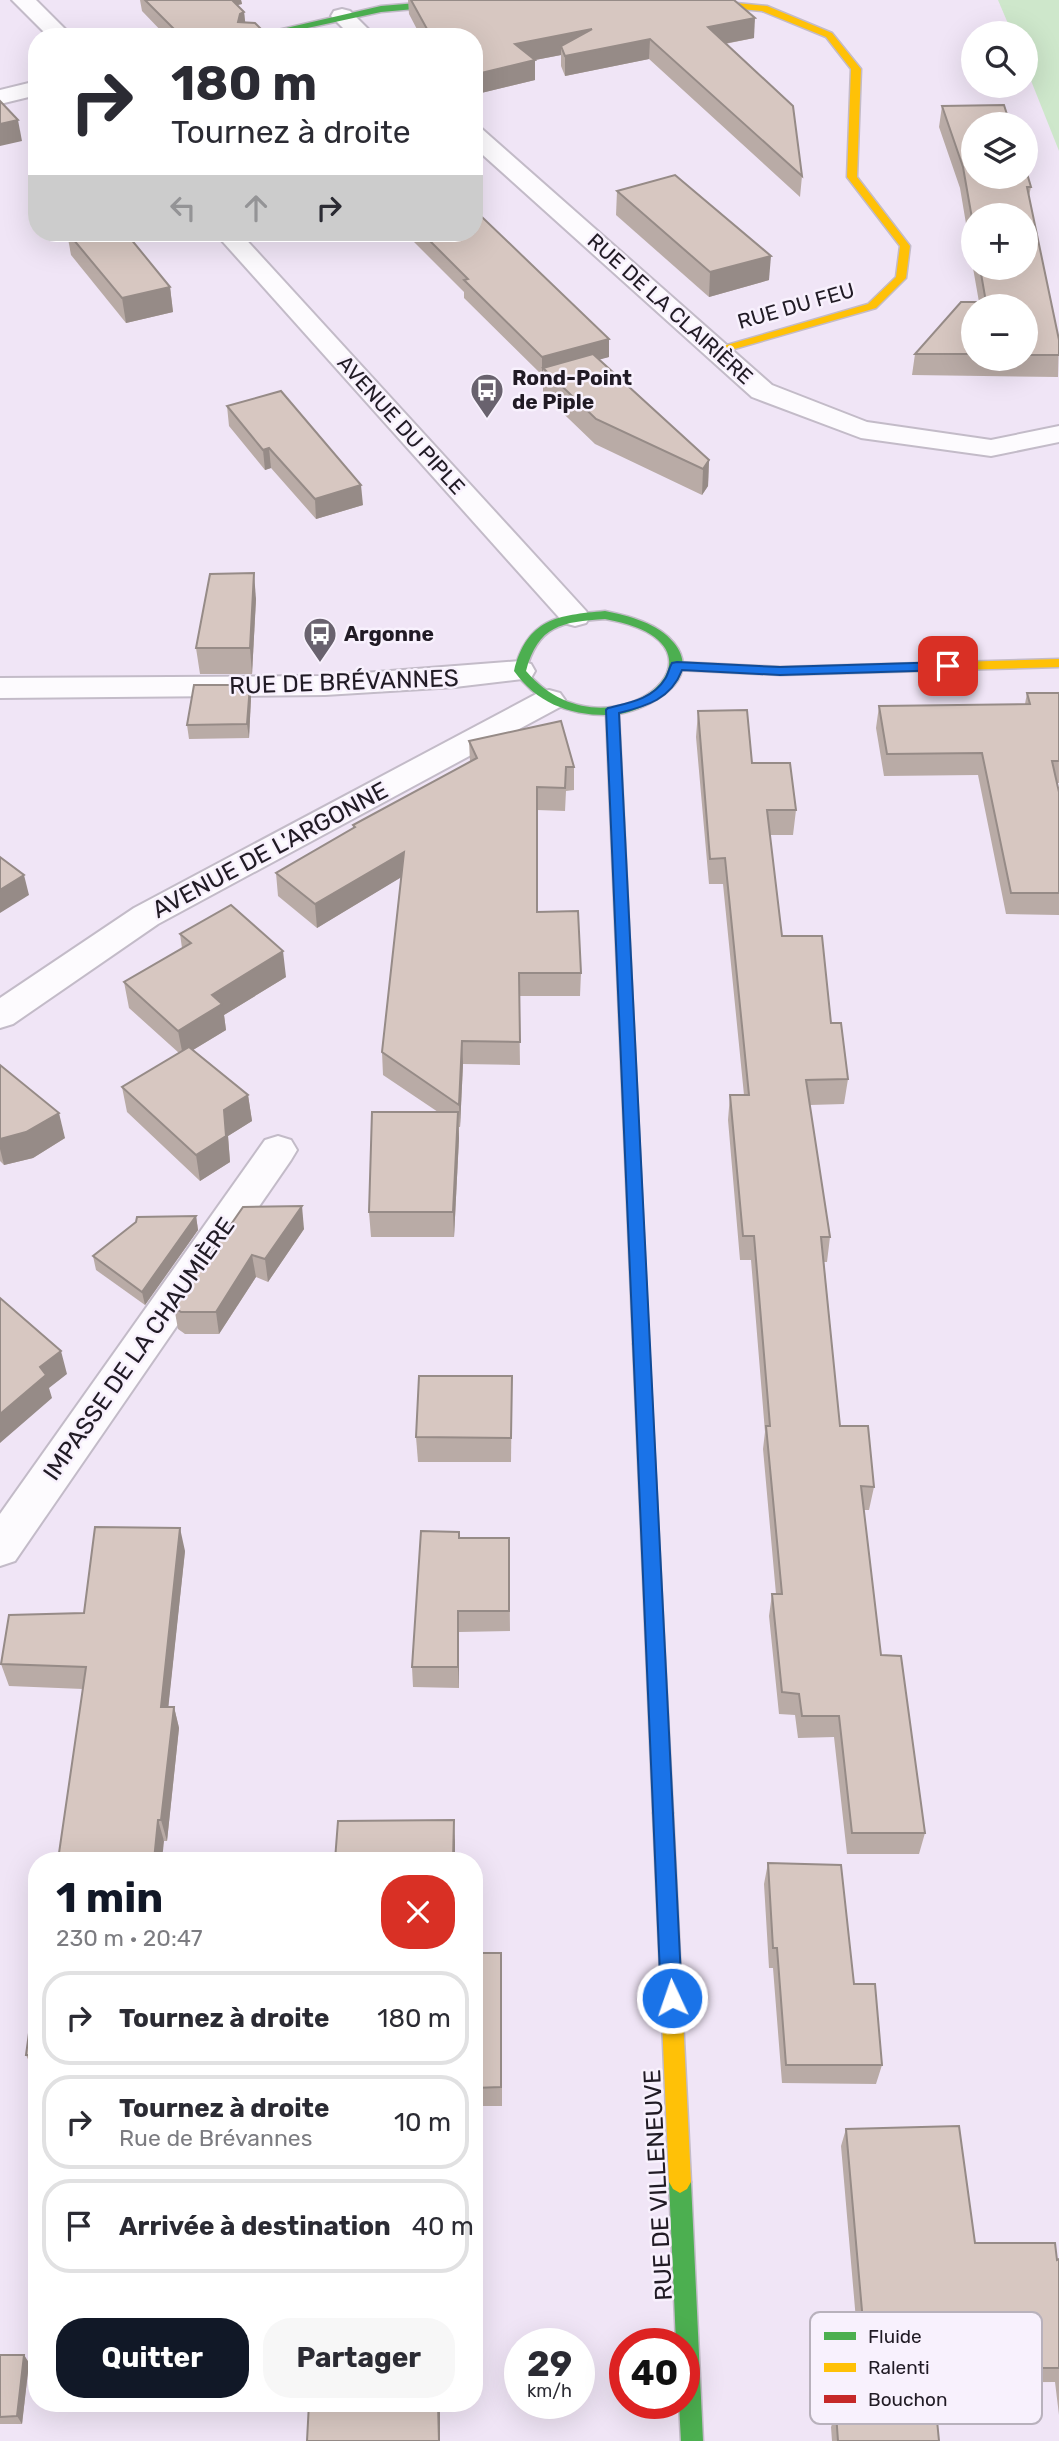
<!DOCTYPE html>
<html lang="fr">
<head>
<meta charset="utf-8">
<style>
  :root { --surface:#fff; --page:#f7f7f7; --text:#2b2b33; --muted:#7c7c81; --line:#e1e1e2; --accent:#111827 }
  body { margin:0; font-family:Rubik,sans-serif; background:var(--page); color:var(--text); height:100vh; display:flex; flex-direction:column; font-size:26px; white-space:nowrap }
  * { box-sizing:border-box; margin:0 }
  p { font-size:23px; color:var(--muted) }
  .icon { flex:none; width:38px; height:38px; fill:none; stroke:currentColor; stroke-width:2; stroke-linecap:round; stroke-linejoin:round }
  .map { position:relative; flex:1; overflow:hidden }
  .side { position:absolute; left:28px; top:1852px; width:455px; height:560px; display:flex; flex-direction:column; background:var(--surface); border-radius:28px; box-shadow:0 7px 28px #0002 }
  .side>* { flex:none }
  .top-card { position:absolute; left:28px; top:28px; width:455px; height:214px; border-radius:28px; box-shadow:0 7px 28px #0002; background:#fff; color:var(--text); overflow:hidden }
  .fabs { position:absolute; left:961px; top:21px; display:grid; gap:14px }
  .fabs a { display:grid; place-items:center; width:77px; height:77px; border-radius:50%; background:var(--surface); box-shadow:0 7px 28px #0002; font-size:35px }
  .speed { position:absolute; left:504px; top:2328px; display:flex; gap:14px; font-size:35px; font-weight:700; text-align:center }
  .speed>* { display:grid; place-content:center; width:91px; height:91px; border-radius:50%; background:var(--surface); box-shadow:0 7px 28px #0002; line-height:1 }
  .speed small { font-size:18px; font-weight:400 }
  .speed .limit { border:10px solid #d22; background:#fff; color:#111 }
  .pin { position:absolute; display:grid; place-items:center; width:60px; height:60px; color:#fff; margin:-30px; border-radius:14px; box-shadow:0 4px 10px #0006 }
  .me { position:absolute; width:77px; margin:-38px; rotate:357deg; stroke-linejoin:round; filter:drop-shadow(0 0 5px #0008) }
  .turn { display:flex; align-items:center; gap:24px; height:147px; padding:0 28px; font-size:32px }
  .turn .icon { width:91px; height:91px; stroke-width:2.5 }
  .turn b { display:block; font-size:49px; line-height:60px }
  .lanes { display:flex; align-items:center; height:66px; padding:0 28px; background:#0003; justify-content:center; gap:35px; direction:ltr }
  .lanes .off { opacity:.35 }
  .round { display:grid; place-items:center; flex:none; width:74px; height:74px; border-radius:28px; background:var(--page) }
  .overview { display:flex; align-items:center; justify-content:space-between; height:119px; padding:0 28px }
  h1 { font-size:42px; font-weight:700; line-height:52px; color:var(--accent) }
  .cta { display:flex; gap:14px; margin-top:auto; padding:14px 28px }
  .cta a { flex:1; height:80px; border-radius:28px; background:var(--accent); color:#fff; font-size:28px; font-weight:700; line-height:80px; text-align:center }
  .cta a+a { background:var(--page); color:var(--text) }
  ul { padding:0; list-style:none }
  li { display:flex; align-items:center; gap:21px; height:94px; margin:0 14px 10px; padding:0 14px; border:4px solid var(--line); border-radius:28px }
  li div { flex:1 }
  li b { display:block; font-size:26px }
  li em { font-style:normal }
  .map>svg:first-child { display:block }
</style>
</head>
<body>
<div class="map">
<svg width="1059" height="2441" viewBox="0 0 1059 2441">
  <rect width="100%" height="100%" fill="#f0e5f6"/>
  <path fill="#cee7cb" d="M998,0H1059V151L1026,68V33H1012Z"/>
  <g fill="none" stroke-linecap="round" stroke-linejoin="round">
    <defs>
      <g id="street">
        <path d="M12,0H36L73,37H49Z"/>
        <path d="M342,9L350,11L376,37H352L331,16L334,11Z"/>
        <path d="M37,81V95L0,104V90Z"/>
        <path d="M474,127L482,129L772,385L867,422L991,440L1059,426V442L991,456L861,438L752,397L474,147Z"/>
        <path d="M215,233H240L586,611L590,617L586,623L575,626L564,623Z"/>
        <path d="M520,661L531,664L535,671L531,678L455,687L325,695L0,698V678L325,676Z"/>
        <path d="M549,690L560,693L565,700L560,707L158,924L13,1024L0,1028V998L134,908L538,693Z"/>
        <path d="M278,1136L291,1140L297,1150L291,1160L15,1561L0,1566V1514L265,1140Z"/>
      </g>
      <g id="fast">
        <path d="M453,0L464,2L460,5L381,12L266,37H248L381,6Z"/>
        <path d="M605,611C629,616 658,623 674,643C704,680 649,709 619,714L649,1344L647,1349H635L633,1344L606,715C568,715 536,702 514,671C527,619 557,615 605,611ZM605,619C754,645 608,768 526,671C538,625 562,622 605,619Z"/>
        <path d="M680,2171L687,2175L691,2182L703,2441H681L679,2403H684V2343H676L669,2182L673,2175Z"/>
      </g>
      <g id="slow">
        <path d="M706,0L767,6L832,33L861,69L857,177L910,246L906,278L876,308L717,354L712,351L713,349L868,304L896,277L900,246L847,177L851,69L826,37L762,11L688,4L684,1Z"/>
        <path d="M1059,659V667L781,675L677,670L671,666L677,662L781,667Z"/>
        <path d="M663,1804L670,1807L673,1813L691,2182L687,2189L680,2193L673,2189L669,2182L653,1813L656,1807Z"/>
      </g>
      <path id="jam" d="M641,1337L647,1339L649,1344L673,1813L670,1819L663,1822L656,1819L653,1813L633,1344L635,1339Z"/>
    </defs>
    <use href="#street" stroke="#c3bbc8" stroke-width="4"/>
    <use href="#fast" stroke="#c3bbc8" stroke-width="3"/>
    <use href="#slow" stroke="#c3bbc8" stroke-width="3"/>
    <use href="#jam" stroke="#c3bbc8" stroke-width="3"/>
    <use href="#street" fill="#fdfbfe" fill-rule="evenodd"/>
    <use href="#fast" fill="#4caf50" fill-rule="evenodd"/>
    <use href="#slow" fill="#ffc107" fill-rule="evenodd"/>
    <use href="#jam" fill="#c62828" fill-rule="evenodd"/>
  </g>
  <g fill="#b9aba6" fill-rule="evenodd">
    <path d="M140,0H241L242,4L237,5L244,12L245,23L269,37H167L142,11Z"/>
    <path d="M408,0H734L754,38L725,44L802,176L800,197L649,59L565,76L561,66V55L535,60V80L477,94L474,92V37H421L409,14Z"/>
    <path d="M1004,105L1010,124H973V177H1026V170L1031,187L1029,196L1059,340L1058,377L912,375L915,354L961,302H979L973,268H1026V215H973V265L960,188L939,127L942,106ZM973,306H1026V359H973Z"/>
    <path d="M617,191L769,280L709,297L616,215Z"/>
    <path d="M67,233H126L170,287L173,312L126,323L71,255Z"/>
    <path d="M405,233H474L609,357L599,359L709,460L708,486L702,495L595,444L543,394V375H542L464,298V292Z"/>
    <path d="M227,406L363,505L316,519L271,468L265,470L229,426Z"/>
    <path d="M256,599L252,674H200L196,648Z"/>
    <path d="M250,685L251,698L249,738L189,739L187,725Z"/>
    <path d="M1027,693H1059V783H1057L1059,792V915L1006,914L978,775L884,776L876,728L879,706L1025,704Z"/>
    <path d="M698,711L752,763L796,810L793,835H770L782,936L831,1023L848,1079L844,1104L810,1105L830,1237L827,1262H824L840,1426L874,1487L869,1510H864L881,1655L925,1833L919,1854H847L834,1737L798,1738L795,1715L779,1714L769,1616L772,1594H776L763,1449L765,1432L751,1260H740L728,1120L730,1095H744L723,884H709L696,737Z"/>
    <path d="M469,741L574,767V790L566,791L565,811L537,810V912L581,973L580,996H519L520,1065L463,1064L460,1127H459V1138L454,1237H371L369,1212L438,1112L383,1075L382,1052L401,877L317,928L278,896L276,873L353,828V825L470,762Z"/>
    <path d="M180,934L286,977L224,1015L226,1030L193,1050L248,1095L252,1121L228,1136L230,1162L200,1181L127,1112L122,1087L179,1053L129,1008L124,982L182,948Z"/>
    <path d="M0,1065L65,1138L33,1158L4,1165L0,1161Z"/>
    <path d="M243,1207L304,1229L268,1282L256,1277L219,1334H185L178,1329L174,1307Z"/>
    <path d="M196,1216L198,1230L145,1305L96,1270L93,1256L136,1222Z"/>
    <path d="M512,1376L511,1462H418L416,1437Z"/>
    <path d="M459,1538H509L510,1631L459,1632V1688L413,1687L412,1667Z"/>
    <path d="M185,1551L168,1707H174L179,1728L167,1841H164L83,1689L9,1686L1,1664Z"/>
    <path d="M768,1863L854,1984L882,2065L876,2084L782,2083L773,1968H769L764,1884Z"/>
    <path d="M474,1953L502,1973V2106H474Z"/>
    <path d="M26,2055H37V2074H35Z"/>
    <path d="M846,2129L975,2243L1059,2259V2415L1055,2382L933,2383L939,2441H832L831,2427L836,2413H864L841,2146Z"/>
    <path d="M0,2355H24L29,2363L22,2424H0Z"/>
  </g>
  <g fill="#968b87">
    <path d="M224,0H241L242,4L225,8Z"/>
    <path d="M244,12L246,29L238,22L240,14Z"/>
    <path d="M755,18L754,38L707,47L708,27Z"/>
    <path d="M592,29L561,46V55L535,60V80L477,94V74L515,44Z"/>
    <path d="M650,39L649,59L565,76V56Z"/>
    <path d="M18,120L22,141L0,146V124Z"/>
    <path d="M771,256L769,280L709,297L710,272Z"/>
    <path d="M170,287L173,312L126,323L122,298Z"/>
    <path d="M609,339V357L548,374L543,368V375H542V357Z"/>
    <path d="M269,448L271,468L265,470L263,450Z"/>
    <path d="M709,460L708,486L702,495L703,469Z"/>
    <path d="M361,485L363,505L316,519L315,499Z"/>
    <path d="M254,573L256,599L252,674L250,648Z"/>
    <path d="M250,685L251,698L249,738L247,724Z"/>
    <path d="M404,852L405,875L317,928L315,904Z"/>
    <path d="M24,875L29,895L0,913V890Z"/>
    <path d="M283,951L286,977L224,1015L226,1030L183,1056L178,1031L212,995Z"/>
    <path d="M462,1041L463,1064L460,1127L459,1105Z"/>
    <path d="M248,1095L252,1121L228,1136L230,1162L200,1181L196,1155L224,1110Z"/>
    <path d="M458,1112L459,1138L454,1237L453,1212Z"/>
    <path d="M59,1113L65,1138L33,1158L4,1165L0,1149V1139Z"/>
    <path d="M302,1206L304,1229L268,1282L265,1259Z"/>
    <path d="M196,1216L198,1230L145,1305L142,1292Z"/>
    <path d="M252,1255L256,1277L219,1334L216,1312Z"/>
    <path d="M61,1351L67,1374L49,1388L52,1398L0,1443V1414L40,1367Z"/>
    <path d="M180,1528L185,1551L166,1729L161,1707Z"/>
    <path d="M458,1611L459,1632V1688L458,1667Z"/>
    <path d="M174,1707L179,1728L167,1841L161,1820Z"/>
    <path d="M158,1820L164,1841L162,1860H154Z"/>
    <path d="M454,1820L455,1842V1860H453Z"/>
    <path d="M24,2355L29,2363L22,2424L17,2416Z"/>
    <path d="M438,2403H440V2441H439Z"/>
  </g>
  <g fill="#d7c7c1" stroke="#968b87" stroke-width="2">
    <path d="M145,0H232L244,12L240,14L238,22L255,23L269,37H182Z"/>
    <path d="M411,0H734L755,18L708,27L793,106L802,176L650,39L565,56L561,46L592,29L515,44L535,60L477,74L474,71V37H435L427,29Z"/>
    <path d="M0,101L18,120L0,124Z"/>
    <path d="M1004,105L1010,124H973V177H1026V170L1031,187H1027L1059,340V355H1026V306H973V354H915L961,302H986L980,268H1026V215H973V224L963,167L942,106Z"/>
    <path d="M675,175L771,256L710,272L617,191Z"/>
    <path d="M474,217L476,218L482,217L609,339L542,357L464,280L468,279L422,233H474Z"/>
    <path d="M68,233H126L170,287L122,298Z"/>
    <path d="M593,354L709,460L703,469L596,419L543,368Z"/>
    <path d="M281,391L361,485L315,499L269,448L263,450L227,406Z"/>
    <path d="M254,573L250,648H196L210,574Z"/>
    <path d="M194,685H250L247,724L187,725Z"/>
    <path d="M1027,693H1059V761H1052L1059,792V893H1011L982,753L887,754L879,706L1030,704Z"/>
    <path d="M747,710L752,763H790L796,810H767L782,936H822L831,1023H841L848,1079L806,1080L830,1237H821L840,1426H868L874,1487L861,1486L881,1655L901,1656L925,1833H852L839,1716H802L799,1694L782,1692L772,1594H782L766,1426H770L754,1236H743L730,1095H749L725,858L710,859L698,711Z"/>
    <path d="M561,721L574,767H566L565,788L537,787V912L578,911L581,973H519L520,1042L462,1041L459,1105L382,1052L404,852L315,904L276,873L355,827L353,825L477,758L469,741Z"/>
    <path d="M0,857L24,875L0,890Z"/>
    <path d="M231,905L283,951L212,995L222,1004L178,1031L124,982L191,943L180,934Z"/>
    <path d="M189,1047L248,1095L224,1110L226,1136L196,1155L122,1087Z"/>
    <path d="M0,1065L59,1113L26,1132L0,1139Z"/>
    <path d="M372,1112H458L453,1212H369Z"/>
    <path d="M302,1206L265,1259L252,1255L216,1312H181L174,1307L243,1207Z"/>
    <path d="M196,1216L142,1292L93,1256L136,1222L137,1217Z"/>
    <path d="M0,1298L61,1351L40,1367L46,1375L0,1414Z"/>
    <path d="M419,1376H512L511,1438L416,1437Z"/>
    <path d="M95,1527L180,1528L161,1707H174L161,1820H158L154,1860H58L86,1667L1,1664L9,1615L84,1613Z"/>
    <path d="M421,1531L459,1532V1538H509V1611H458V1667H412Z"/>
    <path d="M454,1820L453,1860H335L338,1821Z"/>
    <path d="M768,1863L841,1865L854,1984H875L882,2065H786L777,1948H773Z"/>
    <path d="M474,1953H501V2087L474,2088Z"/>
    <path d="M37,1974V2055H26Z"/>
    <path d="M959,2126L975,2243H1055L1057,2260L1059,2259V2368H932L939,2441H838L836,2413H871L846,2129Z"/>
    <path d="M0,2355H24L17,2416L0,2417Z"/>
    <path d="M309,2403H438L439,2441H307Z"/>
  </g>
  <path fill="#1a73e8" stroke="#114b97" stroke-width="2" d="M677,662L780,667L948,662L954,666L948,670L780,675L682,670C671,699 647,706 619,713L682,1998L679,2005L672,2008L664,2005L661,1998L606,710L608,708C628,703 653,699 665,679C668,675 669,668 672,663Z"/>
  <defs>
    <symbol id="bus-pin" viewBox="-11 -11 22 30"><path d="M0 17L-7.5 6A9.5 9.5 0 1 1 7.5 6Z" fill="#69626e" stroke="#f8f1fd"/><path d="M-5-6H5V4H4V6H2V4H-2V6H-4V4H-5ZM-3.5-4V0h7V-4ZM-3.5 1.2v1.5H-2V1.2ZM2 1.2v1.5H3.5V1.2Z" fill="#fff"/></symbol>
  </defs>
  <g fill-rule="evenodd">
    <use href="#bus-pin" x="468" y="371" width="38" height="52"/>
    <use href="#bus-pin" x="301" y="615" width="38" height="52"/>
  </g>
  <g text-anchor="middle" stroke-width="5" stroke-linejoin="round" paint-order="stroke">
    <g font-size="21" fill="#211b25" stroke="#f8f1fd">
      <text transform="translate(796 306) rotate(-16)" y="7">RUE DU FEU</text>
      <text transform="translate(670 309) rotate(42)" y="7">RUE DE LA CLAIRIÈRE</text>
      <text transform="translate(401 425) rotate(48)" y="7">AVENUE DU PIPLE</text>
    </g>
    <g font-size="21" font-weight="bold" fill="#211b25" stroke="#f8f1fd" text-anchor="start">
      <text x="512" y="385">Rond-Point<tspan x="512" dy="24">de Piple</tspan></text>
      <text x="344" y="641">Argonne</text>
    </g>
    <g font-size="24" fill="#211b25" stroke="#f8f1fd">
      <text transform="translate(344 682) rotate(-2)" y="8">RUE DE BRÉVANNES</text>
      <text transform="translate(270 850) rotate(-28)" y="8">AVENUE DE L'ARGONNE</text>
      <text transform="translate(139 1349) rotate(-55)" y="8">IMPASSE DE LA CHAUMIÈRE</text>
      <text transform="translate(658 2185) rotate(-93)" y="8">RUE DE VILLENEUVE</text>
    </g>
  </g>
  <rect x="810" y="2312" width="232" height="112" rx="10" fill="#f8f1fd" stroke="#b8b1bc" stroke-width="2"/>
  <rect x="824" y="2332" width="32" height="8" fill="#4caf50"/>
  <rect x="824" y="2363" width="32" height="9" fill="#ffc107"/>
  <rect x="824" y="2395" width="32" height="8" fill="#c62828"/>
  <g font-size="19" fill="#211b25">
    <text x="868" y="2343">Fluide</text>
    <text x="868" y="2374">Ralenti</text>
    <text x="868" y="2406">Bouchon</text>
  </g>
</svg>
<div class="fabs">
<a><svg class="icon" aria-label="search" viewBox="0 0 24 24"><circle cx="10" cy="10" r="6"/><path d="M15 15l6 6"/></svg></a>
<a><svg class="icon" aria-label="layers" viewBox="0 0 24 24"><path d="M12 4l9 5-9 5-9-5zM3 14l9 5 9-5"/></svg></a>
<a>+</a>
<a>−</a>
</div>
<div class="speed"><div>29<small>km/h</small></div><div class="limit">40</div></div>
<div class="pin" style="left:948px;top:666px;background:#d93025"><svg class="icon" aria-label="arrive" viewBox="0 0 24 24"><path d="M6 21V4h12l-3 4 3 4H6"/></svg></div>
<svg class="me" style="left:672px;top:1998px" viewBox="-20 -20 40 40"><circle r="17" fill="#1a73e8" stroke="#fff" stroke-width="3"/><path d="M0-11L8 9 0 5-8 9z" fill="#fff"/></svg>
<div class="top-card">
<div class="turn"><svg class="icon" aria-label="right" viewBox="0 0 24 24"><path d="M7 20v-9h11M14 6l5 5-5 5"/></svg><div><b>180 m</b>Tournez à droite</div></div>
<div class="lanes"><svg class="icon off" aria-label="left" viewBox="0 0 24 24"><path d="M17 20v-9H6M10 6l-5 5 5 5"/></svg><svg class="icon off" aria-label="ahead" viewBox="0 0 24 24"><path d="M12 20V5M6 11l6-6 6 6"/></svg><svg class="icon" aria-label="right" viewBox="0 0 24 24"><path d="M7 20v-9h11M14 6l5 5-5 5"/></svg></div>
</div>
<section class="side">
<div class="overview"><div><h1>1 min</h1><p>230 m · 20:47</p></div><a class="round" style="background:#d93025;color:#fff"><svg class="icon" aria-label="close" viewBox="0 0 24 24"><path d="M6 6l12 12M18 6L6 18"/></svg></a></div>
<ul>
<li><svg class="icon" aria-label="right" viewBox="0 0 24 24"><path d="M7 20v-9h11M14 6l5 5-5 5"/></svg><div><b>Tournez à droite</b></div><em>180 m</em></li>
<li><svg class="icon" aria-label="right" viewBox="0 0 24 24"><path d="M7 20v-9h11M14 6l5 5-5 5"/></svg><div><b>Tournez à droite</b><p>Rue de Brévannes</p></div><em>10 m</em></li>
<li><svg class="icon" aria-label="arrive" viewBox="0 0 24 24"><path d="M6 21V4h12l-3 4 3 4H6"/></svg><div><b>Arrivée à destination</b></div><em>40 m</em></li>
</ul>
<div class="cta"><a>Quitter</a><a>Partager</a></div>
</section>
</div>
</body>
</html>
